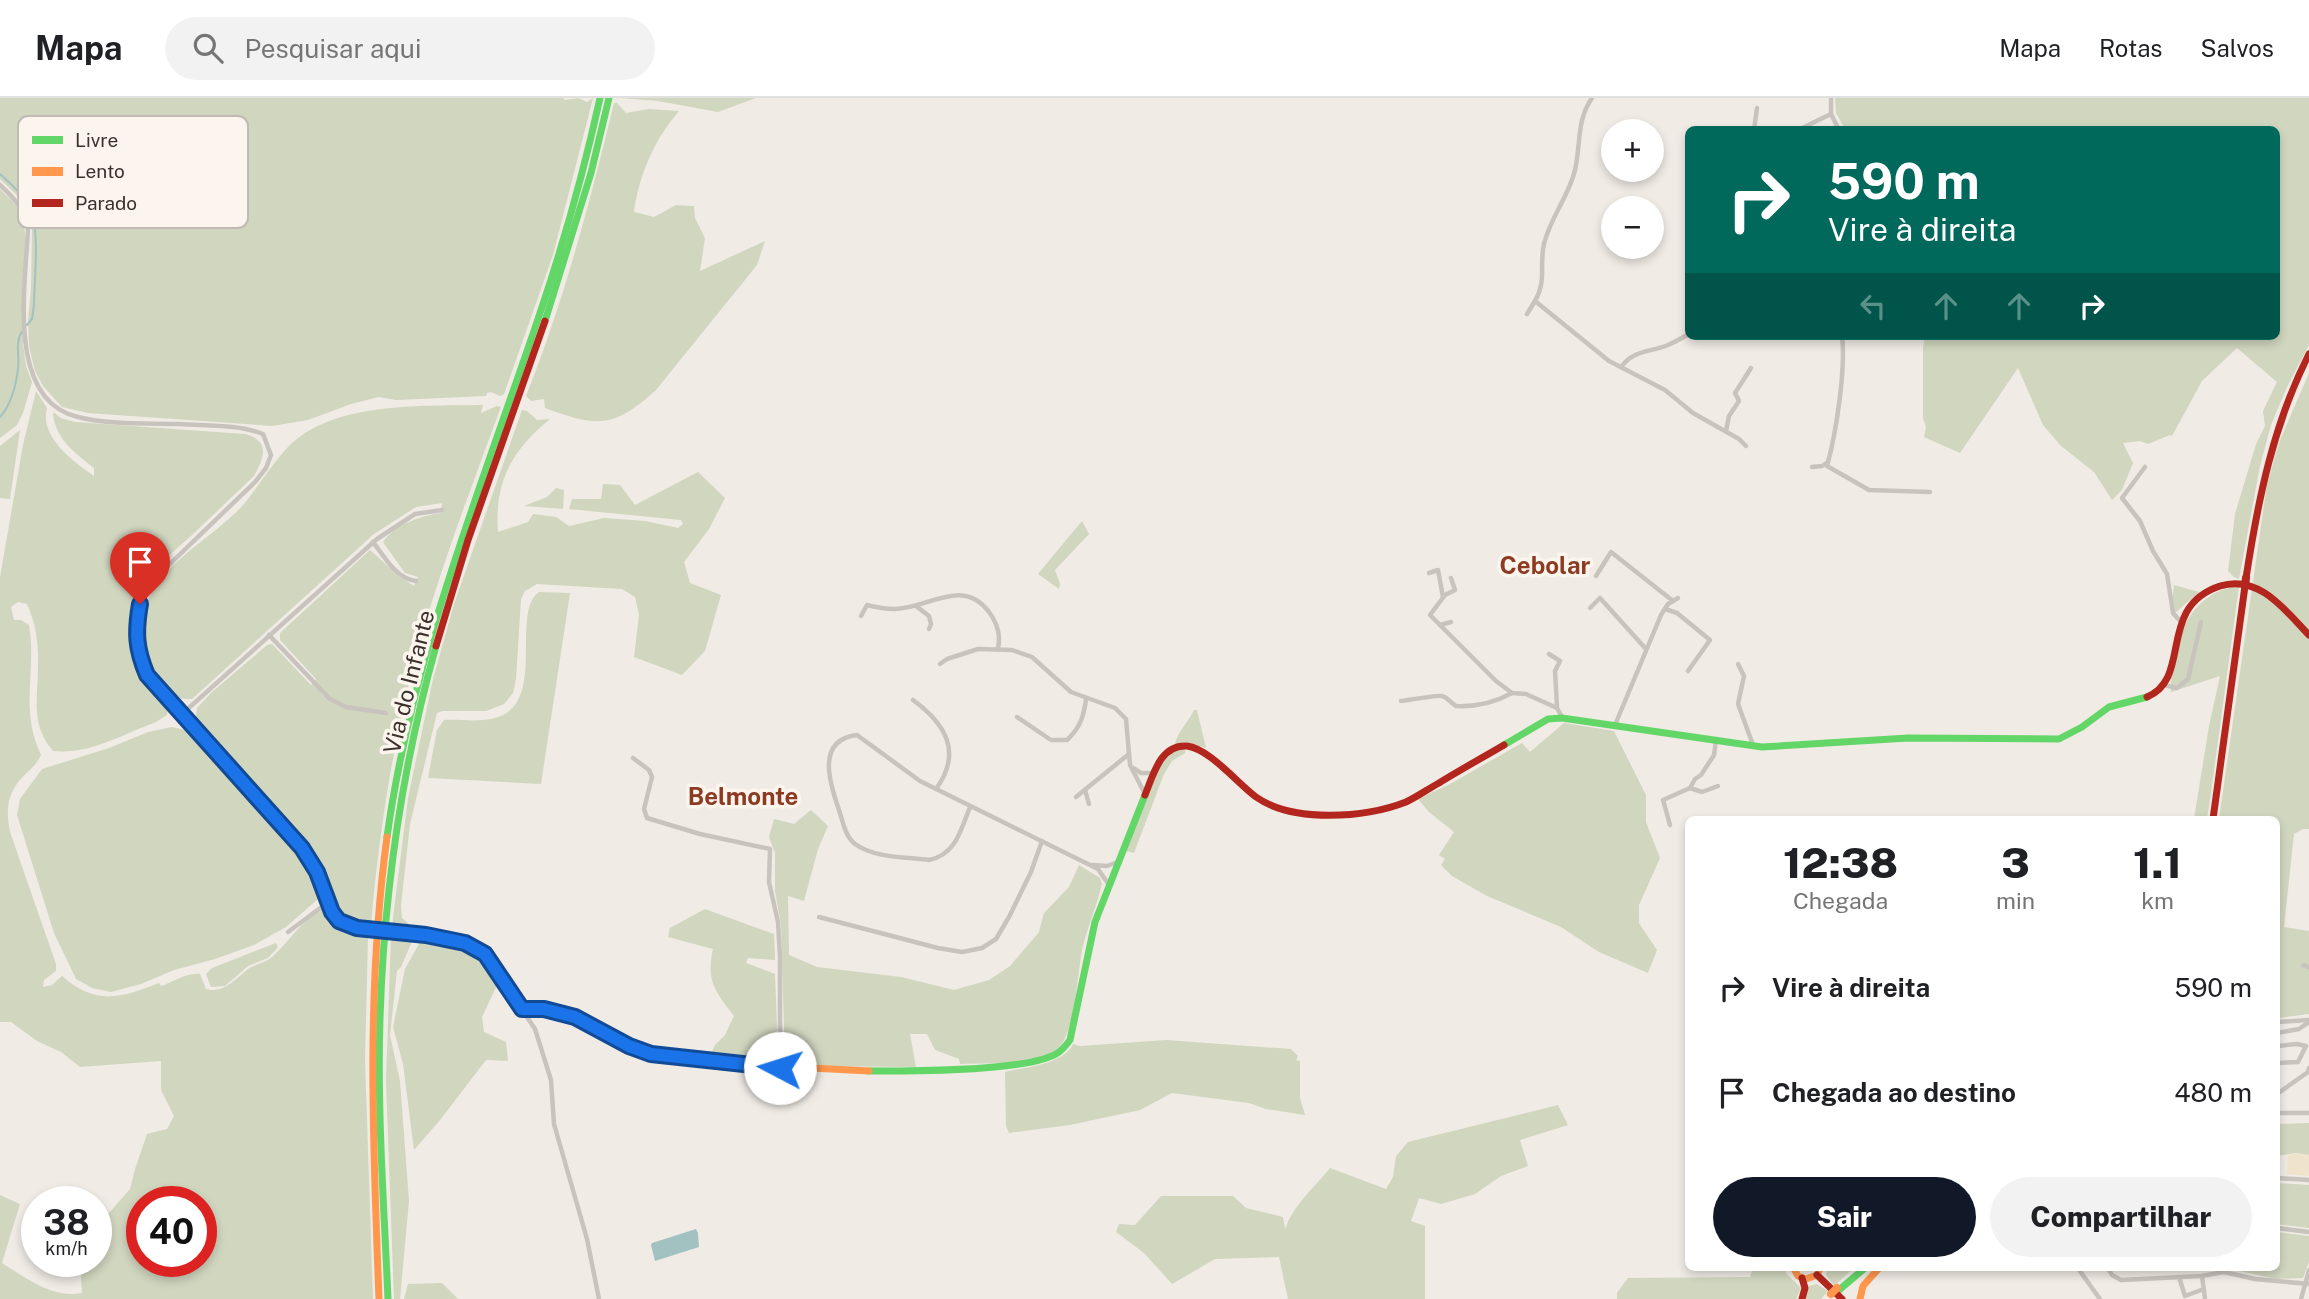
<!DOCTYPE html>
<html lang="pt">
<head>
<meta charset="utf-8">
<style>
  :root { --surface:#fff; --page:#f2f2f2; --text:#202124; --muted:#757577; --line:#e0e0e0; --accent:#111827 }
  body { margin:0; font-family:"Public Sans",sans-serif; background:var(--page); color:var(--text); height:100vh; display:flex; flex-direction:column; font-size:26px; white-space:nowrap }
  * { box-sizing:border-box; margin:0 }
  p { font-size:23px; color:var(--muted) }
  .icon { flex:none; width:38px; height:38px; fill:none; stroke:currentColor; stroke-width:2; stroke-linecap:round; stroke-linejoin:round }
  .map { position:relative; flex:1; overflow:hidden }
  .panel { position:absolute; left:1685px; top:718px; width:595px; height:455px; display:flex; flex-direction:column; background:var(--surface); border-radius:10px; box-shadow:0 4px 10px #0003 }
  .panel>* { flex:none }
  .top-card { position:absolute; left:1685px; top:28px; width:595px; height:214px; border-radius:10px; box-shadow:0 4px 10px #0003; background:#00695c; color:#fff; overflow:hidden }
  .fabs { position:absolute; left:1601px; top:21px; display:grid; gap:14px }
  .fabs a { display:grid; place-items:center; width:63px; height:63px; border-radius:50%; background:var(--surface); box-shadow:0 4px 10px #0003; font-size:35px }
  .speed { position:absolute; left:21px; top:1088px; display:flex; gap:14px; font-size:35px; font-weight:700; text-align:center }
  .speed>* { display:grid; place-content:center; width:91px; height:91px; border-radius:50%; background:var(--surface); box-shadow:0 4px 10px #0003; line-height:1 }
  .speed small { font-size:18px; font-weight:400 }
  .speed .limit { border:10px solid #d22; background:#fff; color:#111 }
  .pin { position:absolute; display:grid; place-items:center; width:60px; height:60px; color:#fff; margin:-72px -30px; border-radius:50% 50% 50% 0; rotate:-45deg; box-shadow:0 0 7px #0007 }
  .pin .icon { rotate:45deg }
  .me { position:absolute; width:77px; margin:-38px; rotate:275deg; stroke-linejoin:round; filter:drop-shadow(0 0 5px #0008) }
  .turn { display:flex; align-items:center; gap:24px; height:147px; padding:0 28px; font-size:32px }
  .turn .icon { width:91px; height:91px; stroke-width:2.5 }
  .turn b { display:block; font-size:49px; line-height:60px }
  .lanes { display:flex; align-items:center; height:66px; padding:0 28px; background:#0003; justify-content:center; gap:35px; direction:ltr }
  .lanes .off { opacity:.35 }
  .eta { display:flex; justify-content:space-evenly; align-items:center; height:119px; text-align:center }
  .eta b { font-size:42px; font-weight:800; line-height:49px }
  .button { display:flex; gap:14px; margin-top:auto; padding:14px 28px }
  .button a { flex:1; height:80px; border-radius:42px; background:var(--accent); color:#fff; font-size:28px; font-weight:800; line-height:80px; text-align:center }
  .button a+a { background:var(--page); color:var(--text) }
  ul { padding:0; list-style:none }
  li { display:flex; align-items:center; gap:21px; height:105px; padding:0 28px }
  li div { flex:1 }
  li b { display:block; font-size:26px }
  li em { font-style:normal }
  header { display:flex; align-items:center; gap:42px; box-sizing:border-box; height:98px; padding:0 35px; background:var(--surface); border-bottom:2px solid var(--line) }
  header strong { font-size:33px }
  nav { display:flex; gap:38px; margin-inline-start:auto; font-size:24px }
  .search { width:490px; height:63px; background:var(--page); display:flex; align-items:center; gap:18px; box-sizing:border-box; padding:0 24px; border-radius:38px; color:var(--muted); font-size:26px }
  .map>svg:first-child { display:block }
</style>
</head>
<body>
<header>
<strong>Mapa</strong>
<div class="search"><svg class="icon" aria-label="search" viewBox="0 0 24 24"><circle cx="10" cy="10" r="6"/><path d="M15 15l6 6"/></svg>Pesquisar aqui</div>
<nav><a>Mapa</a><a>Rotas</a><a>Salvos</a></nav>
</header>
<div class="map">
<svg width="2309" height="1201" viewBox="0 0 2309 1201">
  <rect width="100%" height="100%" fill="#f0ebe5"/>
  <g fill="#d1d6bf" fill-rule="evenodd">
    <path d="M0,0H563L565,2L578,0L587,4L593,0L553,157L504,296L500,298L491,294L487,295L486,298L396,302L379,299L351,306L308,322L272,328L88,315L62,309L43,288L35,273L29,248L28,222L31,191L32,127L21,101L0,81Z"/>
    <path d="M620,0H756L718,14L658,3Z"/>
    <path d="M1835,0H2309V247L2287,289L2271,327L2260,368L2239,481L2234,479L2228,473L2235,416L2256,346L2265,328L2263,313L2277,284L2237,250L2202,283L2172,338L2170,337L2148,346L2140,343L2123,345L2133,365L2122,392L2112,402L2094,374L2061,348L2043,327L2018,270L1960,355L1924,339L1926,329L1923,320V250L1925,238H2277V32L1845,31L1836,15Z"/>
    <path d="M614,5H617L626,15L649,11L679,13C654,42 639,77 634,114L654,119L676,107L694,108L695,120L705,140L700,173L765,143L757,167L656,292C613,331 597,329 545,310L544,301L531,303L526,298C564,203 590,104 614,5Z"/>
    <path d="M0,91L17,108L23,121L26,143L23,245L26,268L32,284L23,315L17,327L0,340Z"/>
    <path d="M2309,275V731H2303L2294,736L2284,829L2309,833V916L2277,920V721H2219L2267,386L2280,342Z"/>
    <path d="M36,293L47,310C39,339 74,364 94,378V370C75,355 54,340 53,314L61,320L75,324L245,336C271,343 264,360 254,378C233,398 212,418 191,438C174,453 154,469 142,488C128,509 127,555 140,577C147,589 158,600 168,609L167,617L156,624C123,636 90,657 53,653C30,626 38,601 38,570C39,548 36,526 27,506L18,504L11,509L14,522H21L29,527C37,572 19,611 41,657C34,672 22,676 15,689C6,703 7,719 10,734L56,866V873L44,882L43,889L52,887L62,878C96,908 121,900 159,885L161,888C174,884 187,874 200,876L206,891C224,896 235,881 248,871C256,866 265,865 272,859C290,843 302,821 324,811C332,829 350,834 368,838L365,962L373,1201H0V1097L20,1106L2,1165C26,1180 53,1201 82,1195L80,1164H96V1130L130,1091L135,1071L147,1036L167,1031L174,1018L161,992V963L80,969L61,954L37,943L11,924H0V479L23,347ZM142,1104H201V1164H142Z"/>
    <path d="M483,307L481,315L497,308L501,309C470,393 438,476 415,562C392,648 379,737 371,826L355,825L343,822L335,813L314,759L195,625L197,610L211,595L267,547L272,546L311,587L316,581L280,542V535L370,452L399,478L414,488L418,479L405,475L383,444C395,426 421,418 441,415L442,405L416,409L374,436L192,601C169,601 168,596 155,578C145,563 140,547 142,528C147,469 208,446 244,406C259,388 281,352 298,340C345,304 426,308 483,307Z"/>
    <path d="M522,312L527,313L537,322L550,321C512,352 494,384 498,434L528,424L533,416L556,419L569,428L604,420L645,423L678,430L683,426L681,422L569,411L572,401H601L603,386L620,387L635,407L698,374L725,400L709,431L684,464L690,485L721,497L705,553L682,577L634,559L639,517L635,499L622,491L537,486L525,493L521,501L516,581L513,595L504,606L486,613H443L437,615L410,726L401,807L402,820L417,833L392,828L408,700L433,581L454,506Z"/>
    <path d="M20,332L10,401L0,400V348Z"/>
    <path d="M556,390L564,392L563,411L524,408L547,399Z"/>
    <path d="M1082,423L1089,436L1055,472L1060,486L1059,491L1038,476Z"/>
    <path d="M2174,487L2199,494L2175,515L2172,504Z"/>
    <path d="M2239,488L2210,702L2207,721H2194L2209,628L2220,578L2171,594C2171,548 2187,494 2239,488Z"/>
    <path d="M539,494L570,495L541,686L428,680L437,632L444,622C461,621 481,625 498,619C547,603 510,514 539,494Z"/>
    <path d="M1194,612H1197L1206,650L1186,644L1175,646C1177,635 1189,623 1194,612Z"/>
    <path d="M1564,625L1614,633L1646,697V724L1660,760L1639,807V825L1657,852L1648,875L1599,854L1561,829L1487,798L1452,778L1441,767L1445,761L1439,757L1454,734L1429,714L1418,701L1450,686L1522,645L1530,654Z"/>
    <path d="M172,629L185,632L201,647L265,717C270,732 282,735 292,745C307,759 316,782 318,801L286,829L254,847L215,861L174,872L141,886L111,894L92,890L76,881L54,835L17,717L20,701L42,671L109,650L148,634Z"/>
    <path d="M1185,651V655L1172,663L1164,676L1134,755L1126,753L1161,665L1175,652Z"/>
    <path d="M811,712L828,728L818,751L804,803L788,798L789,857L817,869L901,879L954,892L989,882L1010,868L1039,834L1044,815L1069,789L1079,767L1100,780L1102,786C1097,807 1088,828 1083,848C1077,873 1076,938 1056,952C1033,968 988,965 960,966L959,961L935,952L927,936H910L916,969L789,968L785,964L781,827L775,793V755L769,739L774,721L794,726Z"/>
    <path d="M705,811L774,836L775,862L748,860L746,865L775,876L778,955L768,964L713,961L710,958L715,947L725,937L734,918C715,893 706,883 713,851L668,839L670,830Z"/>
    <path d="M391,838L413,841L401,869L397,873L390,937L400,983L409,1103L400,1201H394L386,983Z"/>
    <path d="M421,842L444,845L479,858L498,885L482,919L484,934L506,944L508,963L486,962L440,1022L414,1052L403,966L393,929L405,871Z"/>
    <path d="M276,845L278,849L268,860L248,868L225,888L211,889L206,876L212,870Z"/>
    <path d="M1166,942L1291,951L1298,958L1296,962L1300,963V1000L1305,1017L1266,1011L1249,1005L1172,995L1140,1012L1070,1027L1009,1035L1006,1028L1005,974C1025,969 1063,967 1073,946L1080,948Z"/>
    <path d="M1558,1007L1568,1027L1520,1042L1528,1068L1501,1078L1475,1096L1441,1106L1419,1100L1411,1123L1425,1128V1201H1288L1279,1159L1215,1161L1172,1186L1144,1155L1116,1134L1119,1126L1135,1127L1161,1098H1233L1246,1110L1283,1119L1285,1131C1294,1106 1314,1090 1330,1070L1386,1091L1393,1079L1396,1058L1408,1044Z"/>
    <path d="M2309,1025V1057L2296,1055L2277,1058V1026Z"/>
    <path d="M2277,1085L2309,1087V1130L2277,1126Z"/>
    <path d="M2277,1134L2309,1138V1164L2303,1180L2276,1181L2239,1173L2242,1169H2277Z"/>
    <path d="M1753,1169H1786V1175L1801,1190L1796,1201H1617V1195L1628,1180L1750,1179Z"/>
    <path d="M1827,1169H1855L1834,1188L1826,1177Z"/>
    <path d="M442,1185L458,1201H404L408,1186Z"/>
    <path d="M1817,1186L1828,1193L1821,1201H1805L1809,1188Z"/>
  </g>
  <path fill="#efe3cc" d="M2296,1055L2309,1057V1078L2287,1076L2288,1057Z"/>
  <path fill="#a1c2c1" d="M696,1131L698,1135L699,1149L655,1163L651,1147L652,1145Z"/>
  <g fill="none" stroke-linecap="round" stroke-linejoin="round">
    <g stroke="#a1c2c1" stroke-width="2">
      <path d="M0,76C12,87 25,98 31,114C40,136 34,183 34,207L32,221L27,227"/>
      <path d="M0,319C11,307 16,287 18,271C20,257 14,244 23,232"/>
    </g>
    <g stroke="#c9c3be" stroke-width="4.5">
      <path d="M1831,16L1839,32"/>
      <path d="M1754,32L1757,10"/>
      <path d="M1798,32L1831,16V0"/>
      <path d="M0,87C14,100 24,111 28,130C26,185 5,302 78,319C110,327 147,325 179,326C206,328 238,326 263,336L271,357L266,370L255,384L146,489C133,523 133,544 147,577L302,750L317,774L332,814L339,823L357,830"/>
      <path d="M1535,203C1547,182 1539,168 1544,146C1550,120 1569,98 1575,72C1581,47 1576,23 1592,0"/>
      <path d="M1527,216L1535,203L1609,263L1665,292L1693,315L1739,341L1746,348"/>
      <path d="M1842,238C1846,271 1836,336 1827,368L1869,392L1930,394"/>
      <path d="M1622,268C1633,252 1652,254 1668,247C1675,244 1682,240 1689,236"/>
      <path d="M1726,333L1729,318L1739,303L1735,295L1751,270"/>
      <path d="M1812,369L1822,368L1828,364"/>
      <path d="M2145,369L2122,400L2140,423L2153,453L2167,476L2173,515L2180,523"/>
      <path d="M373,444C384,458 396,481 416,483"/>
      <path d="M1429,475L1438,472L1443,499"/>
      <path d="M1596,478L1611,454L1673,503"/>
      <path d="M1451,480L1455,492L1445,497L1430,517L1496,583L1512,595L1526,596L1557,610L1562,619"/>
      <path d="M916,508L929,518L931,526L929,531"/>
      <path d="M1590,510L1600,500L1646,551"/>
      <path d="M1665,511L1677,515L1710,542L1688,573"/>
      <path d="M861,518L867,507C875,509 885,511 894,511C928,511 962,478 989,514C997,525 1001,537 998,550"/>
      <path d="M1440,527L1451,524"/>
      <path d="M269,537L330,601L346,609L386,615"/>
      <path d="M1549,556L1560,563L1555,573L1557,609"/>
      <path d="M940,566L947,561L978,551L1012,552L1032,559L1071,594L1115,610L1126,621L1130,667L1145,696"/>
      <path d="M1738,566L1744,578L1738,606L1753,647"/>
      <path d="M2164,587L2177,590L2188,581L2201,524"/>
      <path d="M913,602C947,627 962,655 936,691"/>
      <path d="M1401,603C1408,602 1439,597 1442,598C1447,599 1451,605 1456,608C1477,609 1494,605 1512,595"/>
      <path d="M181,617L377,441L415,416L442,412"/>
      <path d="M1017,619L1051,642H1067C1080,630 1084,618 1086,601"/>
      <path d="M1615,627L1661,517L1668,506L1678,500"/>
      <path d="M633,660L649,672L652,679L644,711L647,720L700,736L770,751L769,784L778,824L780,859V970"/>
      <path d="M1133,670L1141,675H1154"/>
      <path d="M1690,690L1702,694L1718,688"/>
      <path d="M1085,692L1089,706"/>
      <path d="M1076,699L1129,656"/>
      <path d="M970,709C961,731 956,757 929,762C906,759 874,760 855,746C845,738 843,724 839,712C830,686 815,642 857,637L920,683L1098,771L1109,787"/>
      <path d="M1670,727L1663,702L1690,690L1695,681L1701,677L1714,657L1716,642"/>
      <path d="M1092,767L1107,768L1118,764"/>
      <path d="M819,819L938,850L962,854L982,850L996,841L1009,819L1031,774L1042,743"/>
      <path d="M288,834L327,805"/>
      <path d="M414,836L465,845L485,856L535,931L551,982L554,1026L587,1141L599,1201"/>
      <path d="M2303,867L2309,869"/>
      <path d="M2277,924L2309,922"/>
      <path d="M2277,935L2299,931L2309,924"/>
      <path d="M2277,948L2297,946L2306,948L2298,964L2277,965"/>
      <path d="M2277,996L2308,974L2309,970"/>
      <path d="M2277,1015H2309"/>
      <path d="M2277,1080L2309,1082"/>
      <path d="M2277,1130L2309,1134"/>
      <path d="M2077,1169L2100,1201"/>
      <path d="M2107,1169L2112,1177L2121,1182L2202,1178L2224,1174L2255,1181L2309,1186"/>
      <path d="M2202,1178L2205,1201"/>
      <path d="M2179,1179L2185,1198L2204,1191"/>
      <path d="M2301,1201L2309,1172"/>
    </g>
    <g stroke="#63d668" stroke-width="7">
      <path d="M545,223L591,75L609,0"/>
      <path d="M1504,647L1548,621L1562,620L1762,649L1908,640L2059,641L2082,629L2109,609L2147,599"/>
      <path d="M387,739C412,557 482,388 540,215C564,144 584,73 600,0"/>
      <path d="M869,973C906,973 1033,974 1059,954C1063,951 1067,946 1070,942L1095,824L1145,697"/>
      <path d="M1839,1192L1866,1169"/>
      <path d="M388,1201C384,1107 377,1013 380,920C384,793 402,669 436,548"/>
    </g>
    <g stroke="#ff974d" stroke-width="7">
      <path d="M522,911L544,913L574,920L639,952L662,958L773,968L869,973"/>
      <path d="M1793,1169L1798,1178L1806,1181L1817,1177L1821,1169"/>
      <path d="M379,1201C373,1046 366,893 387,739"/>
      <path d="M1860,1201L1863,1188L1880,1169"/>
    </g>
    <g stroke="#b3261e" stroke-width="7">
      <path d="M2246,480C2258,402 2273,327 2309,256"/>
      <path d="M436,548L468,442L545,223"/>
      <path d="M2147,599C2193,580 2156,509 2220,488C2259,476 2285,512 2309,537"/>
      <path d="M1145,697C1153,678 1160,646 1187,648C1210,651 1237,685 1256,699C1293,725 1365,720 1406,704C1417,699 1428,691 1439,685C1460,672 1482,660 1504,647"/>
      <path d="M2213,721L2245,488"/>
      <path d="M1817,1177L1842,1201"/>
      <path d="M1802,1180L1805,1190L1802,1201"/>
    </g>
    <path stroke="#c9c3be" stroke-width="4.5" d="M357,830L414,836"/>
    <path stroke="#ff974d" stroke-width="8" d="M1831,1196L1837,1190"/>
    <path stroke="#b3261e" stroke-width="8" d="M2245,488L2246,480"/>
  </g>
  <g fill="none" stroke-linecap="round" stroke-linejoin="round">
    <defs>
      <path id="route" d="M140,506C135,535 136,551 147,577L302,750L317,774L332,814L339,823L357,830L426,837L465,845L485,856L522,911H544L575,919L629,948L651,956L780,970"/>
    </defs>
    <use href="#route" stroke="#114b97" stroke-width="18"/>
    <use href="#route" stroke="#1a73e8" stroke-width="12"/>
  </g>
  <g text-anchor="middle" stroke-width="7" stroke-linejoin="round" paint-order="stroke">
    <g font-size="23" fill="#3b302b" stroke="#fbf5ee">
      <text transform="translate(409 584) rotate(-76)" y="8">Via do Infante</text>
    </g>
    <g font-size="24" font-weight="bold" fill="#8c3b22" stroke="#fbf5ee">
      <text x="1545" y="476">Cebolar</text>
      <text x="743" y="707">Belmonte</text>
    </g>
  </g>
  <rect x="18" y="18" width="230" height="112" rx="10" fill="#fbf5ee" stroke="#c1bab4" stroke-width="2"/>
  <rect x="32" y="38" width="31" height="8" fill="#63d668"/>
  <rect x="32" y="69" width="31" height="9" fill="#ff974d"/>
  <rect x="32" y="101" width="31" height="8" fill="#b3261e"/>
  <g font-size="19" fill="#3b302b">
    <text x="75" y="49">Livre</text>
    <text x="75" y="80">Lento</text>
    <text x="75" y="112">Parado</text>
  </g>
</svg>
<div class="fabs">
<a>+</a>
<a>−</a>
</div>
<div class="speed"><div>38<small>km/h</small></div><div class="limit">40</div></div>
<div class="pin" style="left:140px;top:506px;background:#d93025"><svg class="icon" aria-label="arrive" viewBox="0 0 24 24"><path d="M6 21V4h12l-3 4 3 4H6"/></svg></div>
<svg class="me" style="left:780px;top:970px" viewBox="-20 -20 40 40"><circle r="19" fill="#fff"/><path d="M0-13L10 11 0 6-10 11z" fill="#1a73e8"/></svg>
<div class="top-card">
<div class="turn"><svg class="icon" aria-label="right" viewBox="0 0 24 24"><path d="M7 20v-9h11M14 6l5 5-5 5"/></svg><div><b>590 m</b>Vire à direita</div></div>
<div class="lanes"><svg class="icon off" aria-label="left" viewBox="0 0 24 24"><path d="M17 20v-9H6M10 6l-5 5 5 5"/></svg><svg class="icon off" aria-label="ahead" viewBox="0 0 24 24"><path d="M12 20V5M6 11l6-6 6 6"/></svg><svg class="icon off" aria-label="ahead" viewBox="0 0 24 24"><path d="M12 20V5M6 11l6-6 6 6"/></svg><svg class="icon" aria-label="right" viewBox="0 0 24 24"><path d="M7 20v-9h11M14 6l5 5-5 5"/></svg></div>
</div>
<section class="panel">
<div class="eta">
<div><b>12:38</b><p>Chegada</p></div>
<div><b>3</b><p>min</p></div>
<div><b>1.1</b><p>km</p></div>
</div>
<ul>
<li><svg class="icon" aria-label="right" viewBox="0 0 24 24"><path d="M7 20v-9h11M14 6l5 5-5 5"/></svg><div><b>Vire à direita</b></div><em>590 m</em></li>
<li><svg class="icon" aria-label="arrive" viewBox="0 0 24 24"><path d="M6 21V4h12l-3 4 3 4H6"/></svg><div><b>Chegada ao destino</b></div><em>480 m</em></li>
</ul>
<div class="button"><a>Sair</a><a>Compartilhar</a></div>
</section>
</div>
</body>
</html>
